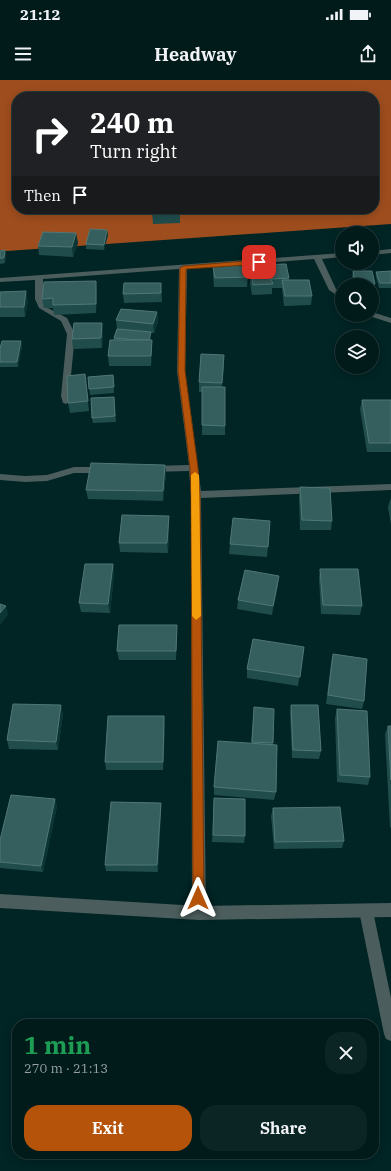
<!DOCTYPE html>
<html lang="en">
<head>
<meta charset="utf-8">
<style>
  :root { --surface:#011b1b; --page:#0b2424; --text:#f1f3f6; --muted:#96a1a3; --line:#23393a; --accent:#b45309 }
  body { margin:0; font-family:"IBM Plex Serif",serif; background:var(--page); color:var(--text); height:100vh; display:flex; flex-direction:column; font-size:15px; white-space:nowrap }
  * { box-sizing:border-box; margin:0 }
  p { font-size:13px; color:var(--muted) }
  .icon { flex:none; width:22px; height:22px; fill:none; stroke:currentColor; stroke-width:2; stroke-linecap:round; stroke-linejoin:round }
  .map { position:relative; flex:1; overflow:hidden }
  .panel { position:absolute; left:12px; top:939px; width:367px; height:140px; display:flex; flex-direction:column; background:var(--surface); border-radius:16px; box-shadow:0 2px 10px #0003,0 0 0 1px var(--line) }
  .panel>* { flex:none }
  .hud { position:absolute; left:12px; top:12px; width:367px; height:122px; border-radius:16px; box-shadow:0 2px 10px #0003,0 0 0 1px var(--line); background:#202124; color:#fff; overflow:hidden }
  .controls { position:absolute; left:335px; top:146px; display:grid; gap:8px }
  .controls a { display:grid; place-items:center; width:44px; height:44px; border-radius:50%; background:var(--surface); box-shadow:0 2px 10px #0003,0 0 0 1px var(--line); font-size:20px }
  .pin { position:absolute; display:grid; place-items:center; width:34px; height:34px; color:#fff; margin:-17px; border-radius:8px; box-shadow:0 2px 6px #0006 }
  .me { position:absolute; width:44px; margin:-22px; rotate:0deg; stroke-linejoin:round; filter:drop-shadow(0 0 3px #0008) }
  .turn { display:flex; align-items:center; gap:14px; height:84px; padding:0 12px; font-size:18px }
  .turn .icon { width:52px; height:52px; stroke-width:2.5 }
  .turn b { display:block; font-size:28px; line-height:34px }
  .then { display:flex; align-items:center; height:38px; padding:0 12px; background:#0003; gap:8px; font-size:15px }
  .round { display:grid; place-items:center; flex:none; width:42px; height:42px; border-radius:16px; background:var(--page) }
  .overview { display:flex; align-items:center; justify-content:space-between; height:68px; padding:0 12px }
  h1 { font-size:24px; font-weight:700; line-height:30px; color:#1e9e55 }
  .primary-button { display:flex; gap:8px; margin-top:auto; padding:8px 12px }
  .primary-button a { flex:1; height:46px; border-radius:16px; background:var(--accent); color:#fff; font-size:16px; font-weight:700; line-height:46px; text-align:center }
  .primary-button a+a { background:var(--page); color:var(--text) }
  .status { display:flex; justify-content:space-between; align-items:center; height:28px; padding:0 20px; background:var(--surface); direction:ltr }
  .status svg { height:11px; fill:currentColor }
  header { display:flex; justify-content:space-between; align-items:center; height:52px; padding:0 12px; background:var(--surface); font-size:18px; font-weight:700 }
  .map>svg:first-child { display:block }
</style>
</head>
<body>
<div class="status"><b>21:12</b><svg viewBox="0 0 49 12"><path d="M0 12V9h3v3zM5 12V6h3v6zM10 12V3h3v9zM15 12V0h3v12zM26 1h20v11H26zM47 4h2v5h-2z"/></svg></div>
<header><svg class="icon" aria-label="menu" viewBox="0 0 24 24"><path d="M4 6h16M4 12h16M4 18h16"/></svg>Headway<svg class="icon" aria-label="share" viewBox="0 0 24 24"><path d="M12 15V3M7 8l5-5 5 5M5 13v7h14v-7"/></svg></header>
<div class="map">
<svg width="391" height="1091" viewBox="0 0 391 1091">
  <rect width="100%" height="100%" fill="#012424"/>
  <path fill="#9e4d1e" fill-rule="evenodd" d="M0,0H391V144L7,171L0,170ZM17,17H374V129H17Z"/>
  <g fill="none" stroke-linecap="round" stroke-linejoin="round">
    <g fill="#4b5d5c" fill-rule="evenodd">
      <path d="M391,169V173L372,175V171Z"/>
      <path d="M342,173V177L322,179L336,209L342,213V219L329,210L314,179L187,189L185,291L201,411L391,404V410L201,418L206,833L204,838L199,840L194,838L192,833L191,415L189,391L151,392L146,389L151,386L189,385L177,291L179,189L43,199V219L46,227L67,238L75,254L69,316L70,321L66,324L63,323L61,316L67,254L61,241L39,228L35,219V200L0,202V198Z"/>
      <path d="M372,232L391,238V243L369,236L372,235Z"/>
      <path d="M74,387H104L109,390L104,393H74L47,401L25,402L0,400V394L25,396L47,395Z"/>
      <path d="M366,824L371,826L373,831L391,918V961L386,959L384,954L359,831L361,826Z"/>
    </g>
    <path fill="#4b5d5c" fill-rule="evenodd" d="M0,814L199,826L391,823V837L199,840L0,828Z"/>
  </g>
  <g fill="#204d4c">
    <path d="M127,129H180V143L153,144L152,130L127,131Z"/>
    <path d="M107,150L108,155L104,170L86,169V164Z"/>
    <path d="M76,153L78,163L73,177L39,175L38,166Z"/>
    <path d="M5,170L6,176L5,183L0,184V171Z"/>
    <path d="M257,185L289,198V200L312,216L311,225L284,226L282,208H272V214L252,215L250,203L251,193H257Z"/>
    <path d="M213,186L248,197L247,207H214L213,195Z"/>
    <path d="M353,191L375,204L374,209H372V205H354L352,197Z"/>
    <path d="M391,191V208H379L376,197V192Z"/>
    <path d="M161,203L162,222L124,223L123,214Z"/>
    <path d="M97,210L96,233L54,235L53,228H44L42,219Z"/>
    <path d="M0,212L28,221L25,237H0Z"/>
    <path d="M157,232L158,242L154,253H151V257L150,260H152V270L151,286H109L108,276L117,249L116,240Z"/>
    <path d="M102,243L103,252L102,268L73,269L72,259Z"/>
    <path d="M22,266L18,287H0V268Z"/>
    <path d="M224,285L222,307L225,346V355H202V312H199V302Z"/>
    <path d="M85,294L89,331L70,333L68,323Z"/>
    <path d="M113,295L114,313L90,315L88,297Z"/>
    <path d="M114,317L116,342L93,343L92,338Z"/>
    <path d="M362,320H391V372H367L360,329Z"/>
    <path d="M165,385L166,394L163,421L88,419L86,410Z"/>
    <path d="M300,407L332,441L331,450H300L299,417Z"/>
    <path d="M391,418V445L388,427Z"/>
    <path d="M169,436V445L168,473L120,472L119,463Z"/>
    <path d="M270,441L267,477L229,474L230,464Z"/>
    <path d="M113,484L114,494L110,533L81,532L79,523Z"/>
    <path d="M320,489L362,526L360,535L321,534L319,498Z"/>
    <path d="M278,505L272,535L237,529L238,520Z"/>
    <path d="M177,554L176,580H119L117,571Z"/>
    <path d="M304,567L298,606L247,598V589Z"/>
    <path d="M333,574L364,621L362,629L326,624L331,583Z"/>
    <path d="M291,625L321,671L319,679L292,678L290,633Z"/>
    <path d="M254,627L273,663L276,712L274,720L214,715V707L251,664Z"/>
    <path d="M337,629L370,697L368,705L337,702L335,638Z"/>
    <path d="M63,634L58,670L9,669L7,660Z"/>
    <path d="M164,636L165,644L163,690H106L105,682Z"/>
    <path d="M388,646H391V748L390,747L385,654Z"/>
    <path d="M214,718L245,756L244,763L212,762Z"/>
    <path d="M161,723V730L158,792L106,791L105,785Z"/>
    <path d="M57,726L43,792L0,788V760Z"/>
    <path d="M273,728L344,761L342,768L274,769L271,736Z"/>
  </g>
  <g fill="#0b3534">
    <path d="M107,150L108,155L104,170V165Z"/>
    <path d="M76,153L78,163L73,177L72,167Z"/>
    <path d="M5,170L6,176L5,183L4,178Z"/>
    <path d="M96,201L97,210L96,233Z"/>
    <path d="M26,211L28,221L25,237L24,227Z"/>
    <path d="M157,232L158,242L154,253L153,244Z"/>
    <path d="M102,243L103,252L102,268L101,258Z"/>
    <path d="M151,252V257L149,266L148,261Z"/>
    <path d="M152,260V270L151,286V276Z"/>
    <path d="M21,261L22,266L18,287L17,282Z"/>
    <path d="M165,385L166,394L163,421V411Z"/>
    <path d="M169,436V445L168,473L167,463Z"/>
    <path d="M113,484L114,494L110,533L108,524Z"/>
    <path d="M279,496L278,505L272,535L273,526Z"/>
    <path d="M6,526L8,535L0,545V533Z"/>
    <path d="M177,545V554L176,580V571Z"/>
    <path d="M61,625L63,634L58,670L56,662Z"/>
    <path d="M164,636L165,644L163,690V682Z"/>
    <path d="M55,719L57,726L43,792L41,786Z"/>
    <path d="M161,723V730L158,792L157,785Z"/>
  </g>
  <g fill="#355f5e" stroke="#507776">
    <path d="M153,129H180V130L153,131Z"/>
    <path d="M90,149L107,150L104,165L86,164Z"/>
    <path d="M43,152L76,153L72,167L38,166Z"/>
    <path d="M5,170L4,178H0V171Z"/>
    <path d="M286,184L289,198L271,199L273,204L253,205L251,193H259L257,185Z"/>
    <path d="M246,185L248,197L215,198L213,186Z"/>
    <path d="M353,191H372L375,204H355Z"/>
    <path d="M391,191V203H380L376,192Z"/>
    <path d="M282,200H309L312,216H285Z"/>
    <path d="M96,201V224L53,225V218L42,219L44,202Z"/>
    <path d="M124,203H161V213L123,214Z"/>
    <path d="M26,211L24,227H0V212Z"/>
    <path d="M121,229L157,232L153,244L116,240Z"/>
    <path d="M74,243H102L101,258L72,259Z"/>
    <path d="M117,249L151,252L149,260H138L114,258Z"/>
    <path d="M110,260H152L151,276H108Z"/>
    <path d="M2,261H21L17,282H0V268Z"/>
    <path d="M201,274L224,275L222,303L199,302Z"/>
    <path d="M85,294L88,321L68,323L67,296Z"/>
    <path d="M113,295L114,307L89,309L88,297Z"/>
    <path d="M202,307H225V346L202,345Z"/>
    <path d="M114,317L115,336L92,338L91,318Z"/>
    <path d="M362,320H391V363H369Z"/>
    <path d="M91,383L165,385L163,411L86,410Z"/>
    <path d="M300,407L330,408L332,441L302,440Z"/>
    <path d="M122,435L169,436L167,463H119Z"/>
    <path d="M233,438L270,441L268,467L230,464Z"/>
    <path d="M85,484H113L108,524L79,523Z"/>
    <path d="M320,489H358L362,526L323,525Z"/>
    <path d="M245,490L279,496L273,526L238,520Z"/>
    <path d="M0,524L6,526L0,533Z"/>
    <path d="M119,545H177L176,571H117Z"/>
    <path d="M253,559L304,567L300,597L247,589Z"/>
    <path d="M333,574L367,579L364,621L328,615Z"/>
    <path d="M13,624L61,625L56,662L7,660Z"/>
    <path d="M291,625H318L321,671L293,670Z"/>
    <path d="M254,627L274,629L273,663L252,662Z"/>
    <path d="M337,629L367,631L370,697L340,695Z"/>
    <path d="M108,636H164L163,682H105Z"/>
    <path d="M388,646H391V700Z"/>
    <path d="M218,661L277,665L276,712L214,707Z"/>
    <path d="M11,715L55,719L41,786L0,782V760Z"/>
    <path d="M214,718L245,719V756L213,755Z"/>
    <path d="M111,722L161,723L157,785H105Z"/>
    <path d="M340,727L344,761L275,762L273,728Z"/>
  </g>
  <path fill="#b45309" stroke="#753606" d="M259,180L261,181V184L186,189L185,291L198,388L200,415L204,818L202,822L198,823L194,822L193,818L191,415L190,388L178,291L180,188L183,186Z"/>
  <path fill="#f59e0b" d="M195,392L199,395L201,536L196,540L192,536L191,395Z"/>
</svg>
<div class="controls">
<a><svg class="icon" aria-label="sound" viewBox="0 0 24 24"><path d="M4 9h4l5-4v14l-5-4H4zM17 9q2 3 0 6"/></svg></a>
<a><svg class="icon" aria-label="search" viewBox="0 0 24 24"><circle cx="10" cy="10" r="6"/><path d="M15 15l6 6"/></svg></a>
<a><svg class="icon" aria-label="layers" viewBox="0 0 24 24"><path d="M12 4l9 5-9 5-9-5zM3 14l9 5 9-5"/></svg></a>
</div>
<div class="pin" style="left:259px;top:182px;background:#d93025"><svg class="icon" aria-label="arrive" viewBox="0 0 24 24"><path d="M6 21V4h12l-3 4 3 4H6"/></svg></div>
<svg class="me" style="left:198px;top:818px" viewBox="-20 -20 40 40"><path d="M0-17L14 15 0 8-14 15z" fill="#b45309" stroke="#fff" stroke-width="4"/></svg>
<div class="hud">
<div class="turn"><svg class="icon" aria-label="right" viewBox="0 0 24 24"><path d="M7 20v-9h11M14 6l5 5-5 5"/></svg><div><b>240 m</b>Turn right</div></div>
<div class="then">Then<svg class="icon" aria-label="arrive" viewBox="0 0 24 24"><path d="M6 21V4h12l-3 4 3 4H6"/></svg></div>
</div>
<section class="panel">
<div class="overview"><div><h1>1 min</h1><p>270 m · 21:13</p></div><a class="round"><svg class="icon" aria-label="close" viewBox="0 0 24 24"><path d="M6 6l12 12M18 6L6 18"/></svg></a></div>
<div class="primary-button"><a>Exit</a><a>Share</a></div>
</section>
</div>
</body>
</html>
